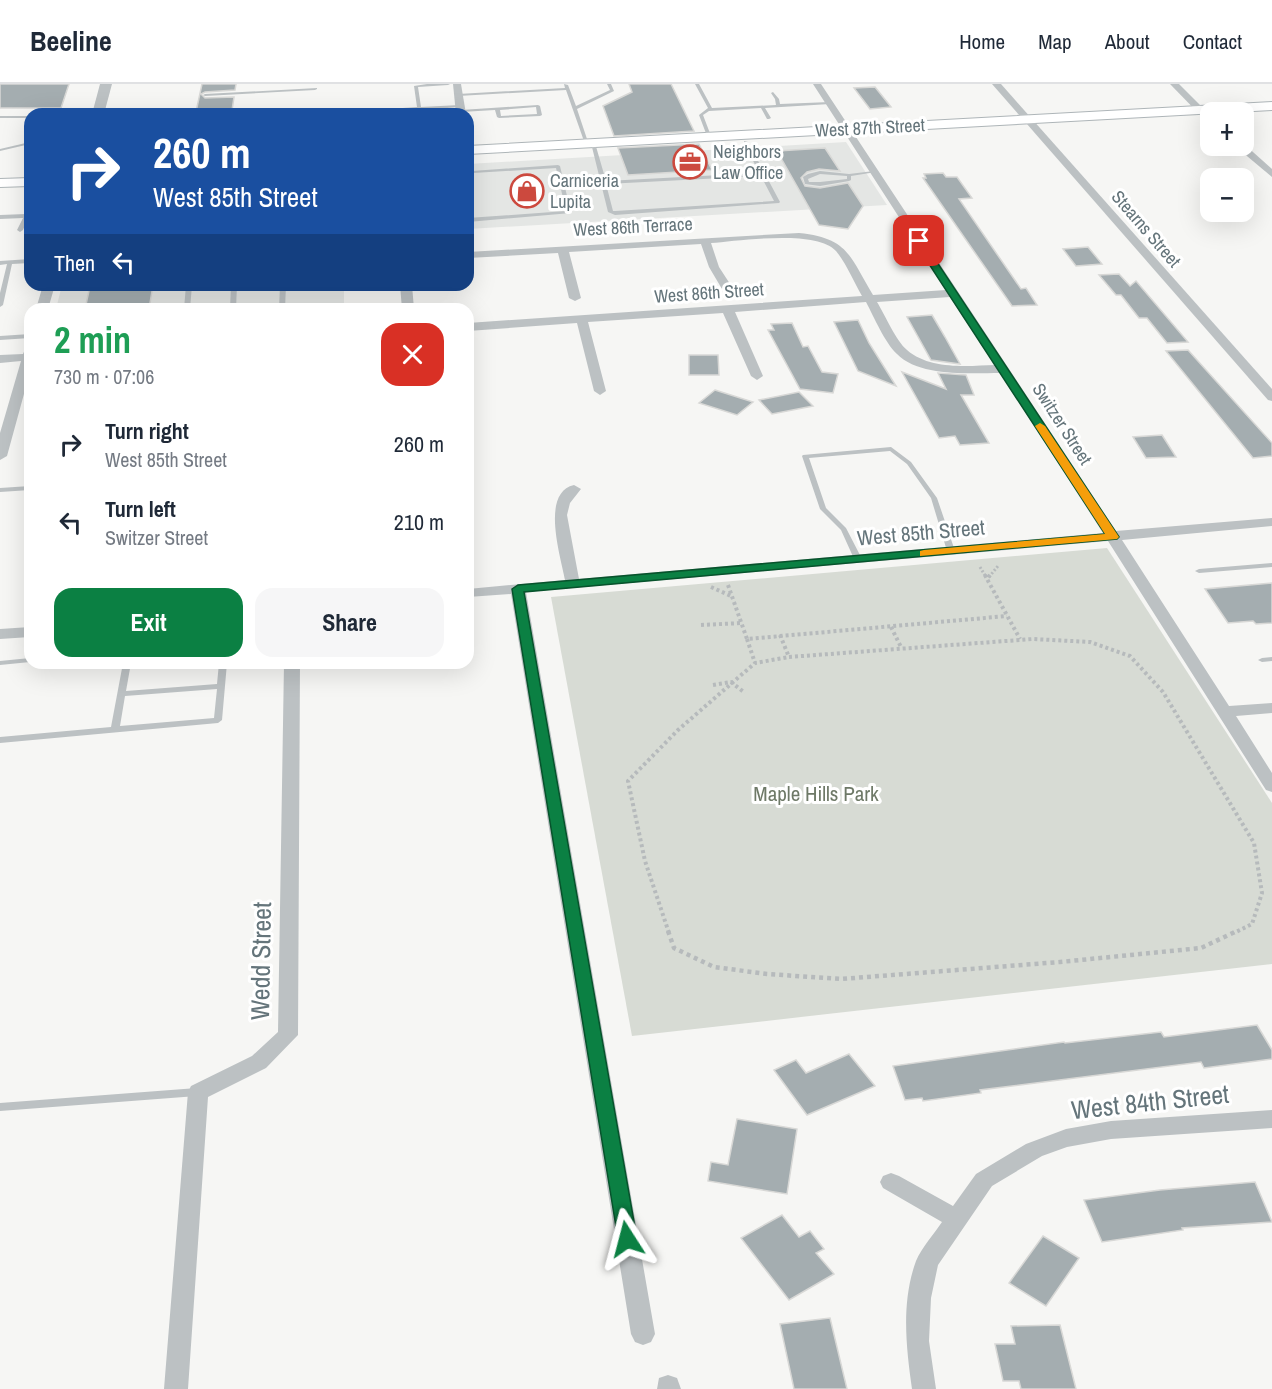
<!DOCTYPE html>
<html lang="en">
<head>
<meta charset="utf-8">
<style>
  :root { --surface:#fff; --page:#f6f6f7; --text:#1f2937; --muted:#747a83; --line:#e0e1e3; --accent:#0b8043 }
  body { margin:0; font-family:"Archivo Narrow",sans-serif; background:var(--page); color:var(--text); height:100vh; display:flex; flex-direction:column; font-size:22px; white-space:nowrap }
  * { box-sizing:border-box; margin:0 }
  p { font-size:20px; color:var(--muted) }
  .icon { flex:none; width:33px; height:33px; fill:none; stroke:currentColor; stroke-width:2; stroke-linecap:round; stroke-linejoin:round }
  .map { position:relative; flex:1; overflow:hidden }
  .details { position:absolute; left:24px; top:219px; width:450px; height:366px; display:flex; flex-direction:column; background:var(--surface); border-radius:18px; box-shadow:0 6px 24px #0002 }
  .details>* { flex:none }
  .guide { position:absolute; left:24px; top:24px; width:450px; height:183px; border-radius:18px; box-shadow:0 6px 24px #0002; background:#1a4fa0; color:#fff; overflow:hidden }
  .tools { position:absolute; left:1200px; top:18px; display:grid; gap:12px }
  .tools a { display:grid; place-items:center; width:54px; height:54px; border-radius:12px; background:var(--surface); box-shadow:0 6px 24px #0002; font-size:30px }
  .pin { position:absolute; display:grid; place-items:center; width:51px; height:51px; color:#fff; margin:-26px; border-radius:12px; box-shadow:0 3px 9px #0006 }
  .me { position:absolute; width:66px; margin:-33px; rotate:351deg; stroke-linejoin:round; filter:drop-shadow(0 0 4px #0008) }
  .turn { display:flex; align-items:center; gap:21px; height:126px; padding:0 30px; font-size:27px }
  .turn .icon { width:78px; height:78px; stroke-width:2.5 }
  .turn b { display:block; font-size:42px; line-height:51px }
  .then { display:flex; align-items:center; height:57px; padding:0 30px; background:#0003; gap:12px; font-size:22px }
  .round { display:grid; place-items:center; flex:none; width:63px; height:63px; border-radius:18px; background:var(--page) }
  .head { display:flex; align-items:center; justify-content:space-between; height:102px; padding:0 30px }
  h1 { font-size:36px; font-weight:700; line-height:45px; color:#1e9e55 }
  .button { display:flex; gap:12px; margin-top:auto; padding:12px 30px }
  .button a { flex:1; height:69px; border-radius:18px; background:var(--accent); color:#fff; font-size:24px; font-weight:700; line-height:69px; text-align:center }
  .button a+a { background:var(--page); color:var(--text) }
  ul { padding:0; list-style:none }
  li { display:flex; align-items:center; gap:18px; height:78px; padding:0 30px }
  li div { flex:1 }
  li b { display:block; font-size:22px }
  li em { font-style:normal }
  header { display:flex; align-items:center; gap:36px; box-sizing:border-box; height:84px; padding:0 30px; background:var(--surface); border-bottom:2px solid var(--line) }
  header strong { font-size:28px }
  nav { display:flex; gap:33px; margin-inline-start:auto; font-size:21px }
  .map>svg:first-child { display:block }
</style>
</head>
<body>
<header>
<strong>Beeline</strong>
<nav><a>Home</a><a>Map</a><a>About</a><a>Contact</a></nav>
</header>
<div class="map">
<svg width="1272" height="1305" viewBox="0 0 1272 1305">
  <rect width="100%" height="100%" fill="#f6f6f4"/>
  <g fill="#e4e6e4">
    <path d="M846,58L887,121L468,145V80Z"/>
    <path d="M62,201H344V225H56Z"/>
  </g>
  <path fill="#d7dbd4" d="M1107,464L1272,719V880L632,952L551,513Z"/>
  <g fill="#a4adb0" stroke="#d8d8d6" stroke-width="1.5">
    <path d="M0,0H69L61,24H0Z"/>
    <path d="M202,0H236L235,6L205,8L201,10L205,14L234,13L232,26L196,28Z"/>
    <path d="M629,0H671L694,47L614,52L603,22L632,8Z"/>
    <path d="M875,3L891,23L870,25L854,4Z"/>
    <path d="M699,60L712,86L628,91L618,64Z"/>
    <path d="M825,64L840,87L819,85L807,88L801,94L805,102L820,104L848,99L863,122L848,145L819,141L777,67Z"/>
    <path d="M943,89L946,93H957L972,114L959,115L1021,205L1026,204L1037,221L1012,222L923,94H926L924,90Z"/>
    <path d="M1088,163L1102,180L1076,182L1063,165Z"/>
    <path d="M1119,190L1130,202L1136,197L1188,258L1167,259L1147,234H1139L1121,211H1116L1099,191Z"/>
    <path d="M153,201L149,225H85L90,202Z"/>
    <path d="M932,231L945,253L960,280L931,276L907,233Z"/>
    <path d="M858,236L869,259L896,302L858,287L834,238Z"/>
    <path d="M792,239L803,263L808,262L822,288L838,290L833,309L800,305L768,246H774L771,240Z"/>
    <path d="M1188,266L1272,359V372L1253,374L1166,267Z"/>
    <path d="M689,271H718L719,291H689Z"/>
    <path d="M902,288L946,305L938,289L966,291L974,311H961L989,359L960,361L955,352L939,354Z"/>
    <path d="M715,306L753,318L737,331L699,319Z"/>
    <path d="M799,308L813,322L772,330L759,316Z"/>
    <path d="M1162,351L1176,373L1146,374L1133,353Z"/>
    <path d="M1272,499V539L1256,540L1253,537L1228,539L1205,505Z"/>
    <path d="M1257,941L1272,966V975L1204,984L1201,978L980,1006L981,1009L923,1017L922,1014L905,1016L893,982L1064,958L1065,959L1161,948L1164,953Z"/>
    <path d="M849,970L875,1002L807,1031L774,986L796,976L806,989Z"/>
    <path d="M737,1035L797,1045L787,1110L708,1097L711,1078L728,1081Z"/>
    <path d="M1255,1098L1272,1138L1182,1144L1183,1146L1102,1158L1084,1116L1160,1106Z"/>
    <path d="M782,1131L799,1153L810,1147L824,1165L816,1169L834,1190L789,1216L741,1154Z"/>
    <path d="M1043,1152L1079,1174L1046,1222L1009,1199Z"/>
    <path d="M830,1234L847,1305H794L780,1240Z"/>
    <path d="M1060,1241L1076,1305H1021L1019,1297H1003L995,1260H1015L1011,1242Z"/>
  </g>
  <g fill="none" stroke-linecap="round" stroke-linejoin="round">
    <defs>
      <g id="secondary">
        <path d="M1272,18V26L468,70V62Z"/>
        <path d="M30,94V102L0,103V95Z"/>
      </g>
    </defs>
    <use href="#secondary" stroke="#aeb5b8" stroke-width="2"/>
    <g stroke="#b6babc" stroke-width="3" stroke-dasharray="2 2" stroke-linecap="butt">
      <path d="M980,483L986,493"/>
      <path d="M989,493L998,482"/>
    </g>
    <g stroke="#b6babc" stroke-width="4" stroke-dasharray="3 3" stroke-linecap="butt">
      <path d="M985,491L987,495"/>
      <path d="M990,491L987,495L1020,555"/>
      <path d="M728,501L747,555L1007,532"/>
      <path d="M711,503L731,512"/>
      <path d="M701,541L742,539"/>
      <path d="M891,543L901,563"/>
      <path d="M780,551L789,573"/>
      <path d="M747,555L755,579"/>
      <path d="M789,573L1033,555L1090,558L1130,572L1163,608L1254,759L1262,809L1252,840L1234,849"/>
      <path d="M713,601L731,598L745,609"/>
      <path d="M669,849L645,777L628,697L678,646L755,579L789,573"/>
    </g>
    <path stroke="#b6babc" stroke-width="4.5" stroke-dasharray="4 4" stroke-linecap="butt" d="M668,847L674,864L714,883L767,890L841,895L1060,878L1201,864L1237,847"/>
    <g fill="#bcc1c3" fill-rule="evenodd">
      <path d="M427,0H450L448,1L418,3L421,23L460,21L462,22L460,23L422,26V30H418L417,26L353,30H329L331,29L417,23L414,2Z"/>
      <path d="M564,0L568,1L576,22L610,6L607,0H611L614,7L577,25L589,61L585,60L566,6L458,12L456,11L458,10L565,4Z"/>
      <path d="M695,0H699L712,24L776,21L775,15L771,9L773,8L779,15L780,20L830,18L832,19L830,20L765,24L771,34L769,35H767L761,24L709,27L703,31L711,52L709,53L707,52L699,31L708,24Z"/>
      <path d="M317,4V5L315,6L205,12L203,11L205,10Z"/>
      <path d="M538,21L540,22L542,31L540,32L499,34L497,33L495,26L461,28L459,27L461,26ZM536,23L537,30L501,32L500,26Z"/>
      <path d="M108,29H135L137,30H106Z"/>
      <rect x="0" y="32" width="30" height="2"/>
      <path d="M744,57L748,58L780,118L779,119L615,131L608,128L591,59L593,58L595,59L606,97L759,89L744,58ZM761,92L774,117L615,127H613L606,100Z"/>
      <path d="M30,58V60L0,67V65Z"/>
      <path d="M558,81L560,82L571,129L468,138V134L566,127L556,84L473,89L468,92V89L472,87Z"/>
      <path d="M820,87L849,90L874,87L876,88L851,92V96L849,97L820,102L805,100L803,93L808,90ZM820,90L847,92V95L820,98H809L808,95Z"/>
      <path d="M0,131L26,130L29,132L23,146L20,148L17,146L23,134L0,135Z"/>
      <path d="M30,175V179L12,180L3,221L0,223V209L7,180L0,181V177Z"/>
      <path d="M186,201H192L190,225H184Z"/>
      <path d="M231,201H237L236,225H230Z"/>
      <path d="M280,201H286L285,225H279Z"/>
      <path d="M30,250V254L0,256V252Z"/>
      <path d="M891,363L911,378L937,414L955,467L954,469H948L947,467L931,414L907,380L890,367L809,374L826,424L846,444L862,475L861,477H855L841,446L820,425L802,372L803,371Z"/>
      <path d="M30,402V406L0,408V404Z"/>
      <path d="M1272,479V483L1199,489L1195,487L1199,485Z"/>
      <path d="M1272,573V577L1262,578L1258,576L1262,574Z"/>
      <path d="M30,574V578L0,581V577Z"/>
      <path d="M123,579H131L126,607L217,600L219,579H227L222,636L218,639L0,659V653L111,643ZM217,605L214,634L120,642L125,612Z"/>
      <path d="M197,1004L201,1005L202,1008L201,1011L197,1012L0,1027V1019Z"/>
    </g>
    <g fill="#bcc1c3" fill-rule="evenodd">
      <path d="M453,0H461L466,30H456Z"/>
      <path d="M813,0H821L1116,447L1272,434V442L1122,456L1229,622L1272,619V629L1236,632L1272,689V708L1266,706L1108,457L526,508L655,1250L651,1258L643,1261L635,1258L631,1250L511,510L468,513V505L565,496C561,473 540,409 574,401L581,405L570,419L567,431L579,495L1103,449L1000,289C970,289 919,293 897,270C885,259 874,233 866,218L735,228L763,292L757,296L751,292L723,229L588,238L606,307L600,311L594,307L577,239L468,247V239L862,212C854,198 846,179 836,167C816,145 739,157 711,159L719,183L732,203L726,206L722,205L709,183L701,160L569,168L581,214L575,217L569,214L558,169L468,174V168L799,149C849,154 850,173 873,211L946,206ZM950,213L995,281C967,282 930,286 907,266C896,257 885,231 877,218Z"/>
      <path d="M992,0H1001L1272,305V317L1268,316Z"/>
      <path d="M1170,0H1179L1210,31V39L1207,38Z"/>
      <path d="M1244,60L1272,85V93L1235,62Z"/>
      <path d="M43,201H55L48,225H36Z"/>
      <path d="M400,201H412L414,225H402Z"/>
      <path d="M30,262V288L7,372L0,376V349L21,277L0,279V271L23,270L26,263Z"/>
      <path d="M30,543V553L0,555V545Z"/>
      <path d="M284,579H300L298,951L266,984L208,1013L188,1305H164L188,1008L191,1002L252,972L278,948Z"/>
      <path d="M1272,1026V1044L1111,1055L1067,1063L1042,1072L992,1102L938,1181L931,1214L929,1257L936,1305H912C906,1263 901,1218 916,1177C922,1163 934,1150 942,1138L883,1104L880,1098L883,1092L891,1089L899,1092L953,1122L976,1090L1026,1060L1066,1045L1111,1037Z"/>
      <path d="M668,1291L677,1294L681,1305H657L659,1294Z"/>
    </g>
    <path fill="#bcc1c3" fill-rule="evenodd" d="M100,0H112L104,30H92Z"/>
    <use href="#secondary" fill="#fff" fill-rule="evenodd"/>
  </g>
  <path fill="#0b8043" stroke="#07532c" stroke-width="1.5" d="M915,155L923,157L1119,453L1117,455L524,508L637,1155L634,1161L627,1163L621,1161L618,1155L512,505L518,501L1105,450L914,157Z"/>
  <path fill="#f59e0b" d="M1040,339L1045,342L1119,453L1117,455L920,472V467L924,466L1105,450L1035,342Z"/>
  <defs>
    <symbol id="office-ring" viewBox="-11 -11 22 22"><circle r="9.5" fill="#fff" stroke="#cc493e" stroke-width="1.5"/><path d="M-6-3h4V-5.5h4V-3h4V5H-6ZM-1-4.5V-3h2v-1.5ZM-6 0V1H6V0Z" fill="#cc493e"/></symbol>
    <symbol id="shop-ring" viewBox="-11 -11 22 22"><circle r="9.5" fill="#fff" stroke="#cc493e" stroke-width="1.5"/><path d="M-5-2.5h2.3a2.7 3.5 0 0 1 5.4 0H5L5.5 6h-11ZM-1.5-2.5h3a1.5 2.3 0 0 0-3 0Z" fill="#cc493e"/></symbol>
  </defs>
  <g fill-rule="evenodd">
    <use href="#office-ring" x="671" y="59" width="38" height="38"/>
    <use href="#shop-ring" x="508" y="88" width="38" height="38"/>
  </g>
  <g text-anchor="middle" stroke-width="6" stroke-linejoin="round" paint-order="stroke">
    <g font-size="18" fill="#65757b" stroke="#fff">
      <text transform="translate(870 44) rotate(-3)" y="6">West 87th Street</text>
      <text transform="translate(633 143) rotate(-3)" y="6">West 86th Terrace</text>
      <text transform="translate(1146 145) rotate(49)" y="6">Stearns Street</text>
      <text transform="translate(709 209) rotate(-4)" y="6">West 86th Street</text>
      <text transform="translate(1062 340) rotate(57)" y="6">Switzer Street</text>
    </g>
    <g font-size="18" fill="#65757b" stroke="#fff" text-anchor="start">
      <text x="713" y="74">Neighbors<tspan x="713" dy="21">Law Office</tspan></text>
      <text x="550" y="103">Carniceria<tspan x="550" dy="21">Lupita</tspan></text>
    </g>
    <g font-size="21" fill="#65757b" stroke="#fff">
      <text transform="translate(921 449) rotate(-5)" y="7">West 85th Street</text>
    </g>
    <g font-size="21" fill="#6e7967" stroke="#fff">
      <text x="816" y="717">Maple Hills Park</text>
    </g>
    <g font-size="26" fill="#65757b" stroke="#fff">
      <text transform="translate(261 877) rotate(-89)" y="9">Wedd Street</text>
      <text transform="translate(1150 1018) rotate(-6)" y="9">West 84th Street</text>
    </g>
  </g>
</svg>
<div class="tools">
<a>+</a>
<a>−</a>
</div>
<div class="pin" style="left:919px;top:157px;background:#d93025"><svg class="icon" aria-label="arrive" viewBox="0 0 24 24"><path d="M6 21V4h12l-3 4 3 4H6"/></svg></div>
<svg class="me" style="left:627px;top:1155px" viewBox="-20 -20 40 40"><path d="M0-17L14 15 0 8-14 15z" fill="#0b8043" stroke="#fff" stroke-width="4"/></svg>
<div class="guide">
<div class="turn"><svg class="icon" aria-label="right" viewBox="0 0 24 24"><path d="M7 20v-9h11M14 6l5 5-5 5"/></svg><div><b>260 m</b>West 85th Street</div></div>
<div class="then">Then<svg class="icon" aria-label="left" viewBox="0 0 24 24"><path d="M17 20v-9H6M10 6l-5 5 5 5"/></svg></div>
</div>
<section class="details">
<div class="head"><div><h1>2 min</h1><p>730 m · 07:06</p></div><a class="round" style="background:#d93025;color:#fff"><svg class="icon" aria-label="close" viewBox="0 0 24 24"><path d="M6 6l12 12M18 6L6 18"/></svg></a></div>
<ul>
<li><svg class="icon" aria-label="right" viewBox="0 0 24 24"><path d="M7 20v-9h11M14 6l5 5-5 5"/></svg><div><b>Turn right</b><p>West 85th Street</p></div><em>260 m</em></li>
<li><svg class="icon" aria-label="left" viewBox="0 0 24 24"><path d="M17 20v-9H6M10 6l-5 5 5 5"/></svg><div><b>Turn left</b><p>Switzer Street</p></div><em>210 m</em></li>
</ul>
<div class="button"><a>Exit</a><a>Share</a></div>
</section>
</div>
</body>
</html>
